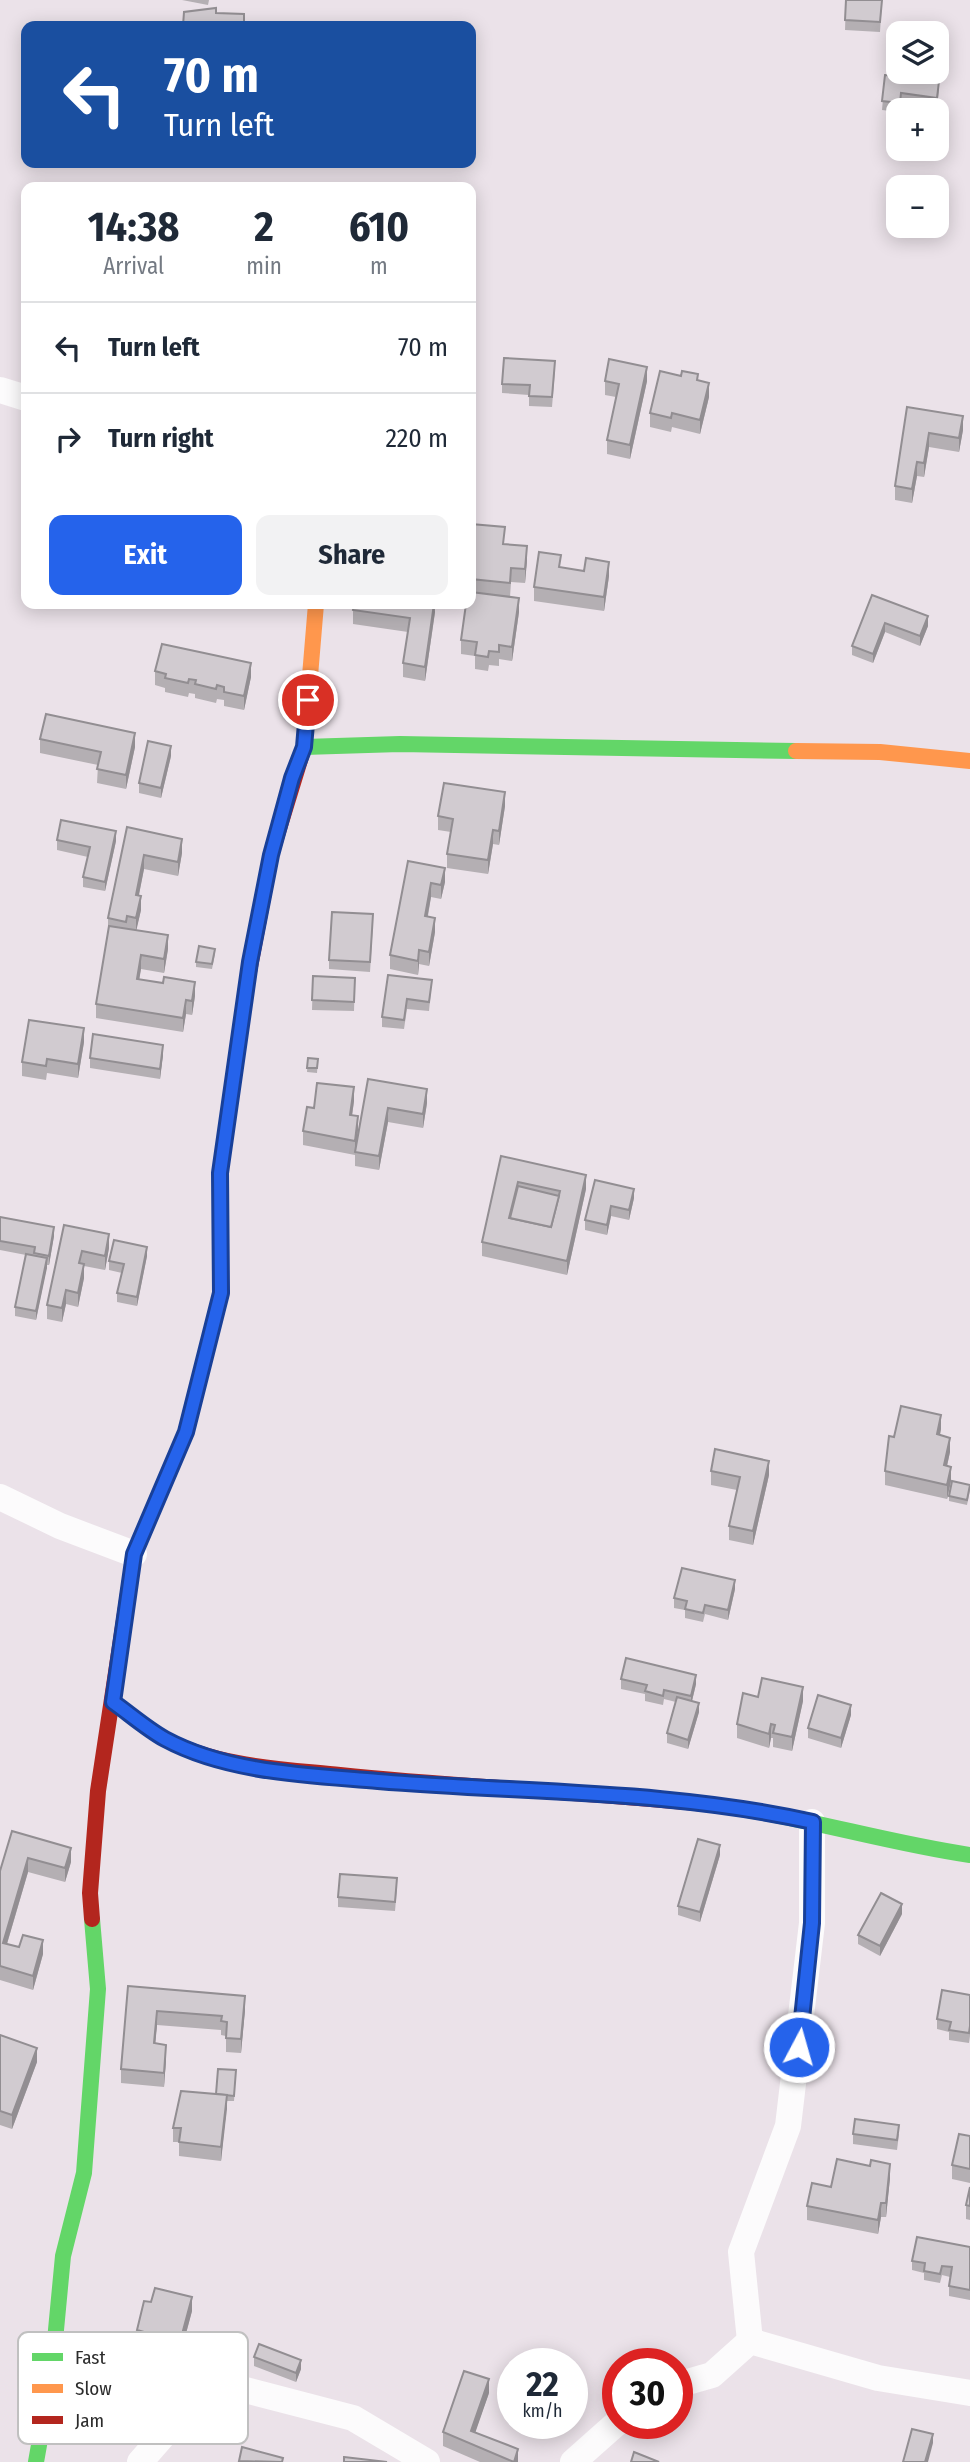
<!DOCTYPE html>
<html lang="en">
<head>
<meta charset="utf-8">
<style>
  :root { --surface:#fff; --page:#f2f2f3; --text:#1f2937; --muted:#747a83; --line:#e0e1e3; --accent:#2563eb }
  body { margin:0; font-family:"Fira Sans Condensed",sans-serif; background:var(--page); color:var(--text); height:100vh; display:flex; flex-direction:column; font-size:26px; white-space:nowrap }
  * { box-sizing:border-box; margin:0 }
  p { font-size:23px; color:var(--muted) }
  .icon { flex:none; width:38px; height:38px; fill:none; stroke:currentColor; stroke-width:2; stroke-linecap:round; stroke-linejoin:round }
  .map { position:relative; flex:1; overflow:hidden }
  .sheet { position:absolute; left:21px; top:182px; width:455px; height:427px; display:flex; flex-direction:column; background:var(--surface); border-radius:14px; box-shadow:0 4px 18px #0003 }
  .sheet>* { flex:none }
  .top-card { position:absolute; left:21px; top:21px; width:455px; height:147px; border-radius:14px; box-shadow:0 4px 18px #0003; background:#1a4fa0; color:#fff; overflow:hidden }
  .controls { position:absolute; left:886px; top:21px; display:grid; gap:14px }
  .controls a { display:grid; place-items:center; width:63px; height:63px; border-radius:14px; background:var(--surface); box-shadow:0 4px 18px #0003; font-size:35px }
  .speed { position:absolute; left:497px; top:2348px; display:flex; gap:14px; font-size:35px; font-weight:700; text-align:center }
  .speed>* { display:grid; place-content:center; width:91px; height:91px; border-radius:50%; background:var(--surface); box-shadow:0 4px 18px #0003; line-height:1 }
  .speed small { font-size:18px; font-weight:400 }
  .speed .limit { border:10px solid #d22; background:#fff; color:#111 }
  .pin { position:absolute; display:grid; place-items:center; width:60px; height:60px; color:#fff; margin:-30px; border:4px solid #fff; border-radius:50%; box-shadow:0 2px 7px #0007 }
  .me { position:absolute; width:77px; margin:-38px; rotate:6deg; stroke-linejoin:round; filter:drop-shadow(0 0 5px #0008) }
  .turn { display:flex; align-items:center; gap:24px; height:147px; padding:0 28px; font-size:32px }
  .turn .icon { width:91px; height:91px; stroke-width:2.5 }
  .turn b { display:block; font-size:49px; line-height:60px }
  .eta { display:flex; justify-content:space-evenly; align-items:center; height:119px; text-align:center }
  .eta b { font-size:42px; font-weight:700; line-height:49px }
  .button { display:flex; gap:14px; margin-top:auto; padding:14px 28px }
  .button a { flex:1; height:80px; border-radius:14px; background:var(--accent); color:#fff; font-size:28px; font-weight:700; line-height:80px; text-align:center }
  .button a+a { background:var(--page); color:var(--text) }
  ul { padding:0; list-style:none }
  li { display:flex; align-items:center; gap:21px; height:91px; padding:0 28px; border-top:2px solid var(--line) }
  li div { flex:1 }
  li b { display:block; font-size:26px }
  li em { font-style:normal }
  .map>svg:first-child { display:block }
</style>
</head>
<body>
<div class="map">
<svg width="970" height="2462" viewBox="0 0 970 2462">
  <rect width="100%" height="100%" fill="#ebe2e9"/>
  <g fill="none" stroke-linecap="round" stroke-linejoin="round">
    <g stroke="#fcfbfc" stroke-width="26">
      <path d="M0,390L26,398"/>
      <path d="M0,1497L60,1526L134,1554"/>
      <path d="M750,2341L741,2252L788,2126L812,1923V1822"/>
      <path d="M677,2385L712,2375L750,2341L878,2378L970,2393"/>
      <path d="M140,2462L183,2413L207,2380L353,2418L427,2462"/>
      <path d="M573,2462L618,2422"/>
    </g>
    <g stroke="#63d668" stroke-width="16">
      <path d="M304,747L400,744L796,751"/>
      <path d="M158,1497L186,1432L221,1293L220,1173L246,988"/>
      <path d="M705,1804C795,1814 881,1842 970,1855"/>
      <path d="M36,2462L52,2372L63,2256L84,2173L98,1989L92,1919"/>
    </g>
    <g stroke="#ff974d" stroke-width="16">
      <path d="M307,712L316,604"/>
      <path d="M796,751L880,752L970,761"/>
    </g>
    <g stroke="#b3261e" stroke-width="16">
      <path d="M246,988L271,855L304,747L307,712"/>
      <path d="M113,1702C130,1714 147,1729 165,1739C217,1767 282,1769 340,1775C462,1788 584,1791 705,1804"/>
      <path d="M92,1919L90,1893L98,1791L134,1554L158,1497"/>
    </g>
  </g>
  <g fill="#b4afb3">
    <path d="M182,0H209L208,5Z"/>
    <path d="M846,0H882L880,32L845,30Z"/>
    <path d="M885,75L939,90L937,107L901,103L900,110H898V112L882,110Z"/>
    <path d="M555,370L552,407L529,406V395L502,393V384Z"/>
    <path d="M698,380L709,397L700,434L672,427L671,432L650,427V413Z"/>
    <path d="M605,381H647L630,459L607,454V440L616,397L605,395Z"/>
    <path d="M907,407L963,430L959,452L929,447L924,477L917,476L912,503L895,500V486Z"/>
    <path d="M471,524L504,544L527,560L525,583L511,582L510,597L519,612L512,661L499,659V666L489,665L488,671L475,669V656L461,654V640L471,604Z"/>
    <path d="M561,568L609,576L604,611L534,601V587Z"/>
    <path d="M872,595L928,626L920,646L885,632L873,663L852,655V646Z"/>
    <path d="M435,604V612L425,681L403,677V663L408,632L353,624V610Z"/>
    <path d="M155,671L251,677L244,710L224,706V700L217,699L216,703L195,698V694L189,693L188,697L165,692V688L155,685Z"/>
    <path d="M40,739L135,747L126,789L97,783L98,765L40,753Z"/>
    <path d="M171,756L161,798L139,793V783Z"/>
    <path d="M505,806L499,845L493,844L488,874L447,868V854L451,832L438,830V816Z"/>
    <path d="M127,827L182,853L178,876L144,869L139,895L141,910L136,930L168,949L164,973L141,969L139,979L195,996L192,1015L186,1014L183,1032L96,1018V1004L108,932V918Z"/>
    <path d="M57,840L116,841L105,891L83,887V877L88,857L57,850Z"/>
    <path d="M408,861L445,882L441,899L431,897L428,916L435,932L429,966L419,964L418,975L390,969V955Z"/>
    <path d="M373,924L370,972L329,969V960Z"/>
    <path d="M215,954L212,969L196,967V962Z"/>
    <path d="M313,976L355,978L354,1011L312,1010Z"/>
    <path d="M432,980L429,1011L407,1009L404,1029L382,1027V1017Z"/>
    <path d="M84,1042L78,1078L47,1073L46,1080L22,1076V1062Z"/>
    <path d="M163,1055L160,1079L90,1068V1058Z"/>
    <path d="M308,1058L318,1059L317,1073L307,1072Z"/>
    <path d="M368,1079L427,1103L423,1128L388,1122L379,1170L355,1166V1152Z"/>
    <path d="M354,1101L352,1116L358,1130L355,1155L303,1145V1131L314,1108Z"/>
    <path d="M501,1156L586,1189L567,1275L482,1256V1242Z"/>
    <path d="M595,1180L634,1198L629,1220L611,1216L607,1235L585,1230V1220Z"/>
    <path d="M0,1217L54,1236L49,1265H47L36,1320L15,1316V1307L26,1255L0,1250Z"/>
    <path d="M64,1225L109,1248L105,1270L84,1266V1278L78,1307L66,1304L62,1322L47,1319V1305Z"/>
    <path d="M147,1256L137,1306L117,1302V1293L122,1273L109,1270V1261Z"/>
    <path d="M941,1429L940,1435L950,1452L947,1466L951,1481L947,1499L885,1485V1471L894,1437Z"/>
    <path d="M711,1471L769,1475L753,1545L729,1540V1526L737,1490L711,1485Z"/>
    <path d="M970,1490L967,1505L949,1501V1496Z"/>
    <path d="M735,1589L728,1620L705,1614L703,1622L685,1618V1610L674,1608V1598Z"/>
    <path d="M621,1679L696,1684L692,1701L699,1712L688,1749L667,1743V1733L676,1702L664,1699L663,1705L645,1701V1694L621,1689Z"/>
    <path d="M758,1697L803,1701L792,1751L773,1747V1738H771L769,1748L737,1738V1724Z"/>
    <path d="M851,1715L841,1748L808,1738V1728Z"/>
    <path d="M12,1831L71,1862L65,1882L28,1872L7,1944L43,1954L33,1990L0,1980V1871Z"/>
    <path d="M720,1855L700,1922L678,1915V1906Z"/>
    <path d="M397,1888L395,1911L338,1907V1897Z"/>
    <path d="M902,1914L880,1956L858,1944V1935Z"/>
    <path d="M128,1986L245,2010L241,2053L226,2052V2036L221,2035V2030L157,2025L155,2044L166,2059L164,2087L121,2083V2069Z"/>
    <path d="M970,1995V2036L969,2043L949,2040V2032L937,2029V2019Z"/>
    <path d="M0,2035L37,2062L12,2129L0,2125Z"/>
    <path d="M236,2070L234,2101H227L221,2161L179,2156V2142H173V2128L216,2094Z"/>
    <path d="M853,2134H899L897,2150L853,2144Z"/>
    <path d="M970,2136V2183L952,2179V2165Z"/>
    <path d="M890,2178L886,2217H881L878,2234L807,2220V2206L831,2187Z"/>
    <path d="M970,2187V2220L966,2219V2205Z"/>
    <path d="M970,2247V2300L949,2296V2286L950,2277L942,2275L940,2283L924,2280V2273L912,2270V2261Z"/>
    <path d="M192,2311L177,2367L140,2358V2345L137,2344V2330Z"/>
    <path d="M254,2357L301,2369L296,2382L254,2366Z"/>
    <path d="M489,2393L475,2432L518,2462H480L443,2446V2432Z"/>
  </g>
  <g fill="#928e92">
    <path d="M647,367V381L630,459V445Z"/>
    <path d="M709,383V397L700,434V420Z"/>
    <path d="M963,416V430L959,452V438Z"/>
    <path d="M929,433V447L924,477V463Z"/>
    <path d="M917,462V476L912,503V489Z"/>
    <path d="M527,546V560L525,583V569Z"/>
    <path d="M609,562V576L604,611V597Z"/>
    <path d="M519,598V612L512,661V647Z"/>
    <path d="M434,604L435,612L425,681V667Z"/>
    <path d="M928,616V626L920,646V636Z"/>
    <path d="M885,623V632L873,663V654Z"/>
    <path d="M251,663V677L244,710V696Z"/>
    <path d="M135,733V747L126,789V775Z"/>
    <path d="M171,746V756L161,798V788Z"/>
    <path d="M505,792V806L499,845V831Z"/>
    <path d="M493,830V844L488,874V860Z"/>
    <path d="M116,831V841L105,891V882Z"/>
    <path d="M182,839V853L178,876V862Z"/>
    <path d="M144,855V869L136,909V895Z"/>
    <path d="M445,868V882L441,899V885Z"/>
    <path d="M431,883V897L425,930V916Z"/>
    <path d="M141,896V910L136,932V918Z"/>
    <path d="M435,918V932L429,966V952Z"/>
    <path d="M168,935V949L164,973V959Z"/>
    <path d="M419,950V964L418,975V961Z"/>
    <path d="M141,955V969L137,993V979Z"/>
    <path d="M195,982V996L192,1015V1001Z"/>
    <path d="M186,1000V1014L183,1032V1018Z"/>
    <path d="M84,1028V1042L78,1078V1064Z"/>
    <path d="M163,1045V1055L160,1079V1069Z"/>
    <path d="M354,1087V1101L350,1129V1115Z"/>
    <path d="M427,1089V1103L423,1128V1114Z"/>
    <path d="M388,1108V1122L379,1170V1156Z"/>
    <path d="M358,1116V1130L355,1155V1141Z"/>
    <path d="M586,1175V1189L567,1275V1261Z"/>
    <path d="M634,1189V1198L629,1220V1210Z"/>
    <path d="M611,1206V1216L607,1235V1225Z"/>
    <path d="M54,1227V1236L49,1265V1256Z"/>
    <path d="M109,1234V1248L105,1270V1256Z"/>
    <path d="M147,1247V1256L137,1306V1297Z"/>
    <path d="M47,1258V1268L36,1320V1311Z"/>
    <path d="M84,1264V1278L78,1307V1293Z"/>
    <path d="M66,1290V1304L62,1322V1308Z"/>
    <path d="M941,1415V1429L937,1448V1434Z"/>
    <path d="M950,1438V1452L944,1479V1465Z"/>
    <path d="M769,1461V1475L753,1545V1531Z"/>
    <path d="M951,1467V1481L947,1499V1485Z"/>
    <path d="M735,1580V1589L728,1620V1610Z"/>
    <path d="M696,1675V1684L691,1705V1696Z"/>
    <path d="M803,1687V1701L792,1751V1737Z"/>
    <path d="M699,1703V1712L688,1749V1740Z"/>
    <path d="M851,1705V1715L841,1748V1738Z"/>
    <path d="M771,1724V1738L769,1748V1734Z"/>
    <path d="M720,1845V1855L700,1922V1912Z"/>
    <path d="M71,1848V1862L65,1882V1868Z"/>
    <path d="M28,1858V1872L3,1957V1943Z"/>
    <path d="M902,1904V1914L880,1956V1946Z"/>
    <path d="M43,1940V1954L33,1990V1976Z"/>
    <path d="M245,1996V2010L241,2053V2039Z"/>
    <path d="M157,2011V2025L154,2057V2043Z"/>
    <path d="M166,2045V2059L164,2087V2073Z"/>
    <path d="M37,2048V2062L12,2129V2115Z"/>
    <path d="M227,2095V2109L221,2161V2147Z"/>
    <path d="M890,2164V2178L886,2217V2203Z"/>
    <path d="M881,2203V2217L878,2234V2220Z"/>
    <path d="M192,2297V2311L177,2367V2353Z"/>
    <path d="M301,2360V2369L296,2382V2373Z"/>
    <path d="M489,2379V2393L471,2445V2431Z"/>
    <path d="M933,2434V2443L928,2462H925Z"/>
    <path d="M518,2449V2462H514Z"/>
  </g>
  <g fill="#d1cbd0" stroke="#928e92" stroke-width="2" fill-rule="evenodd">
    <path d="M846,0H882L880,22L845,20Z"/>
    <path d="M216,8V13L244,14V26H183L184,12Z"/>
    <path d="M885,75L939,81L937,98L901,93L900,103L882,101Z"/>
    <path d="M504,358L555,361L552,397L529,396L530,385L502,384Z"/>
    <path d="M609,359L647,367L630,445L607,440L619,384L605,381Z"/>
    <path d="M660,371L681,376L682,371L698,374L697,380L709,383L700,420L672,413L671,418L650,413Z"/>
    <path d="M907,407L963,416L959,438L929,433L924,463L917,462L912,489L895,486Z"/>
    <path d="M471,495H474L473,507H471Z"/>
    <path d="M471,524L505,527L503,544L527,546L525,569L511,568L510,583L471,579Z"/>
    <path d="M539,552L561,555L559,567L584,571L586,558L609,562L604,597L534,587Z"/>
    <path d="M471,592L519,598L512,647L499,645V652L489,651L488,657L475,655L477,642L461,640L466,604H471Z"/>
    <path d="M872,595L928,616L920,636L885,623L873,654L852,646Z"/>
    <path d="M354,604H434L425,667L403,663L410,618L353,610Z"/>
    <path d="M162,644L251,663L244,696L224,692V687L217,685L216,689L195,684L196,680L189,679L188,683L165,678L166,674L155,671Z"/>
    <path d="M46,714L135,733L126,775L97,769L101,752L40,739Z"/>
    <path d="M148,741L171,746L161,788L139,783Z"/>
    <path d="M444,783L505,792L499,831L493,830L488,860L447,854L453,819L438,816Z"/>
    <path d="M61,820L116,831L105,882L83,877L90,847L57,840Z"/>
    <path d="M127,827L182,839L178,862L144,855L136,895L141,896L136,918L127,916L126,922L108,918Z"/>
    <path d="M408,861L445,868L441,885L431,883L425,916L435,918L429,952L419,950L418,961L390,955Z"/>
    <path d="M332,912L373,914L370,962L329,960Z"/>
    <path d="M109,926L168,935L164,959L141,955L137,979L163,983L164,977L195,982L192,1001L186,1000L183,1018L96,1004Z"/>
    <path d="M199,946L215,949L212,964L196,962Z"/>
    <path d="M388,975L432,980L429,1002L407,999L404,1020L382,1017Z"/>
    <path d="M313,976L355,978L354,1002L312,1000Z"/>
    <path d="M29,1020L84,1028L78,1064L47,1059L46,1066L22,1062Z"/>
    <path d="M93,1034L163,1045L160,1069L90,1058Z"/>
    <path d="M308,1058L318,1059L317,1068H307Z"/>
    <path d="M368,1079L427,1089L423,1114L388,1108L379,1156L355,1152Z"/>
    <path d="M317,1083L354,1087L350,1115L358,1116L355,1141L303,1131L307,1107L314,1108Z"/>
    <path d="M501,1156L586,1175L567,1261L482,1242ZM518,1182L560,1191L551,1227L509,1218Z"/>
    <path d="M595,1180L634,1189L629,1210L611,1206L607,1225L585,1220Z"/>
    <path d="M518,1186L559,1196L551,1227L510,1218Z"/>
    <path d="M0,1217L54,1227L49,1256L34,1253L35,1247L0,1241Z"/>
    <path d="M64,1225L109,1234L105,1256L82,1251L79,1263L84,1264L78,1293L66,1290L62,1308L47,1305Z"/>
    <path d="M114,1240L147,1247L137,1297L117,1293L124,1264L109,1261Z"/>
    <path d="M26,1254L47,1258L36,1311L15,1307Z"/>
    <path d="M901,1406L941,1415L937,1434L950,1438L944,1465L951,1467L947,1485L885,1471L889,1436L894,1437Z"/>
    <path d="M715,1449L769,1461L753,1531L729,1526L740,1477L711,1471Z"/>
    <path d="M952,1481L970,1485L967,1500L949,1496Z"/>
    <path d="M682,1568L735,1580L728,1610L705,1605L703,1613L685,1609L687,1601L674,1598Z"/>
    <path d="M626,1658L696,1675L691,1696L664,1690L663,1696L645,1691L647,1685L621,1679Z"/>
    <path d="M762,1678L803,1687L792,1737L773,1733L775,1725L771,1724L769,1734L737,1724L743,1693L758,1697Z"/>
    <path d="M818,1695L851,1705L841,1738L808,1728Z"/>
    <path d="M677,1697L699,1703L688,1740L667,1733Z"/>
    <path d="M12,1831L71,1848L65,1868L28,1858L3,1943L19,1947L23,1935L43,1940L33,1976L0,1966V1871Z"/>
    <path d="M698,1839L720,1845L700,1912L678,1906Z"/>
    <path d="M340,1874L397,1878L395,1902L338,1897Z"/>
    <path d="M881,1893L902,1904L880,1946L858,1935Z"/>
    <path d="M128,1986L245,1996L241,2039L226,2038L227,2022L221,2021L222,2016L157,2011L154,2043L166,2045L164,2073L121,2069Z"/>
    <path d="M942,1990L970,1995V2026L969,2033L949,2030L951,2022L937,2019Z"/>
    <path d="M0,2035L37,2048L12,2115L0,2111Z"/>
    <path d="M218,2069L236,2070L234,2096L216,2094Z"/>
    <path d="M181,2091L227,2095L221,2147L179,2142L181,2128H173Z"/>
    <path d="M855,2119L899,2125L897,2140L853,2134Z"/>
    <path d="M959,2134L970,2136V2169L952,2165Z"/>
    <path d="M837,2159L870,2166L871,2160L890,2164L886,2203H881L878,2220L807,2206L812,2183L831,2187Z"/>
    <path d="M970,2187V2206L966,2205Z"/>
    <path d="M917,2237L970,2247V2290L949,2286L952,2267L942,2266L940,2274L924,2271L925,2263L912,2261Z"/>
    <path d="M155,2288L192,2297L177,2353L140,2344L144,2332L137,2330L144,2301L151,2302Z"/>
    <path d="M259,2344L301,2360L296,2373L254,2357Z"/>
    <path d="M464,2371L489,2379L471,2431L518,2449L514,2462L443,2432Z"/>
    <path d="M912,2429L933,2434L925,2462H903Z"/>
    <path d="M242,2447L283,2458L282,2462L239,2461Z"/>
    <path d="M634,2452L659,2462H631Z"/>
    <path d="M344,2457L387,2462H344Z"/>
  </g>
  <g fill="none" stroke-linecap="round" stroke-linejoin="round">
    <defs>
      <path id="route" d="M308,700L304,747L292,778L271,855L250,962L220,1173L221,1293L186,1432L134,1554L113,1702C130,1714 147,1729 165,1739C228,1773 309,1775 378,1781C524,1793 670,1790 813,1822L812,1923L799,2047"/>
    </defs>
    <use href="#route" stroke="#184099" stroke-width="18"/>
    <use href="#route" stroke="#2563eb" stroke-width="12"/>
  </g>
  <rect x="18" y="2332" width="230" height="112" rx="10" fill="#fff" stroke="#c0c0c0" stroke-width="2"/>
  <rect x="32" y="2353" width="31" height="8" fill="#63d668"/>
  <rect x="32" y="2384" width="31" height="9" fill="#ff974d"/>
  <rect x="32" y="2416" width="31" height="8" fill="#b3261e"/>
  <g font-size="19" fill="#2c2c2c">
    <text x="75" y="2364">Fast</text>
    <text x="75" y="2395">Slow</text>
    <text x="75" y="2427">Jam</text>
  </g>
</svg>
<div class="controls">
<a><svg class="icon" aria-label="layers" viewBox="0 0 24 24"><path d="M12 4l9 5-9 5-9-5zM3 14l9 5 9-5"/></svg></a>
<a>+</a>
<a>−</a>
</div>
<div class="speed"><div>22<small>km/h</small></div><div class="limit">30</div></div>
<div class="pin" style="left:308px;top:700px;background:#d93025"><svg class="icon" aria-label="arrive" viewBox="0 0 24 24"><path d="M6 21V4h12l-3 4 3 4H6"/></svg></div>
<svg class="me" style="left:799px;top:2047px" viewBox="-20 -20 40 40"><circle r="17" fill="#2563eb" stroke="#fff" stroke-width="3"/><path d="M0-11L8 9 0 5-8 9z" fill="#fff"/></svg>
<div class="top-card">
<div class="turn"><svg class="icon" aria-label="left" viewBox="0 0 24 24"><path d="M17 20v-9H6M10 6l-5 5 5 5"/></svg><div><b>70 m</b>Turn left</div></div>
</div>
<section class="sheet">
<div class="eta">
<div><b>14:38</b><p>Arrival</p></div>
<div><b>2</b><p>min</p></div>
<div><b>610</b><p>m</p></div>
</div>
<ul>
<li><svg class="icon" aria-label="left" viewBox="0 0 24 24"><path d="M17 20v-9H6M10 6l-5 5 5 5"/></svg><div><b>Turn left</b></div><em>70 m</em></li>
<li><svg class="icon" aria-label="right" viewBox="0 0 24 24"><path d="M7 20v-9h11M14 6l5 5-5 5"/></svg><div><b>Turn right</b></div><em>220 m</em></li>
</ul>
<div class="button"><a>Exit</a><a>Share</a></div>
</section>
</div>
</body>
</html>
